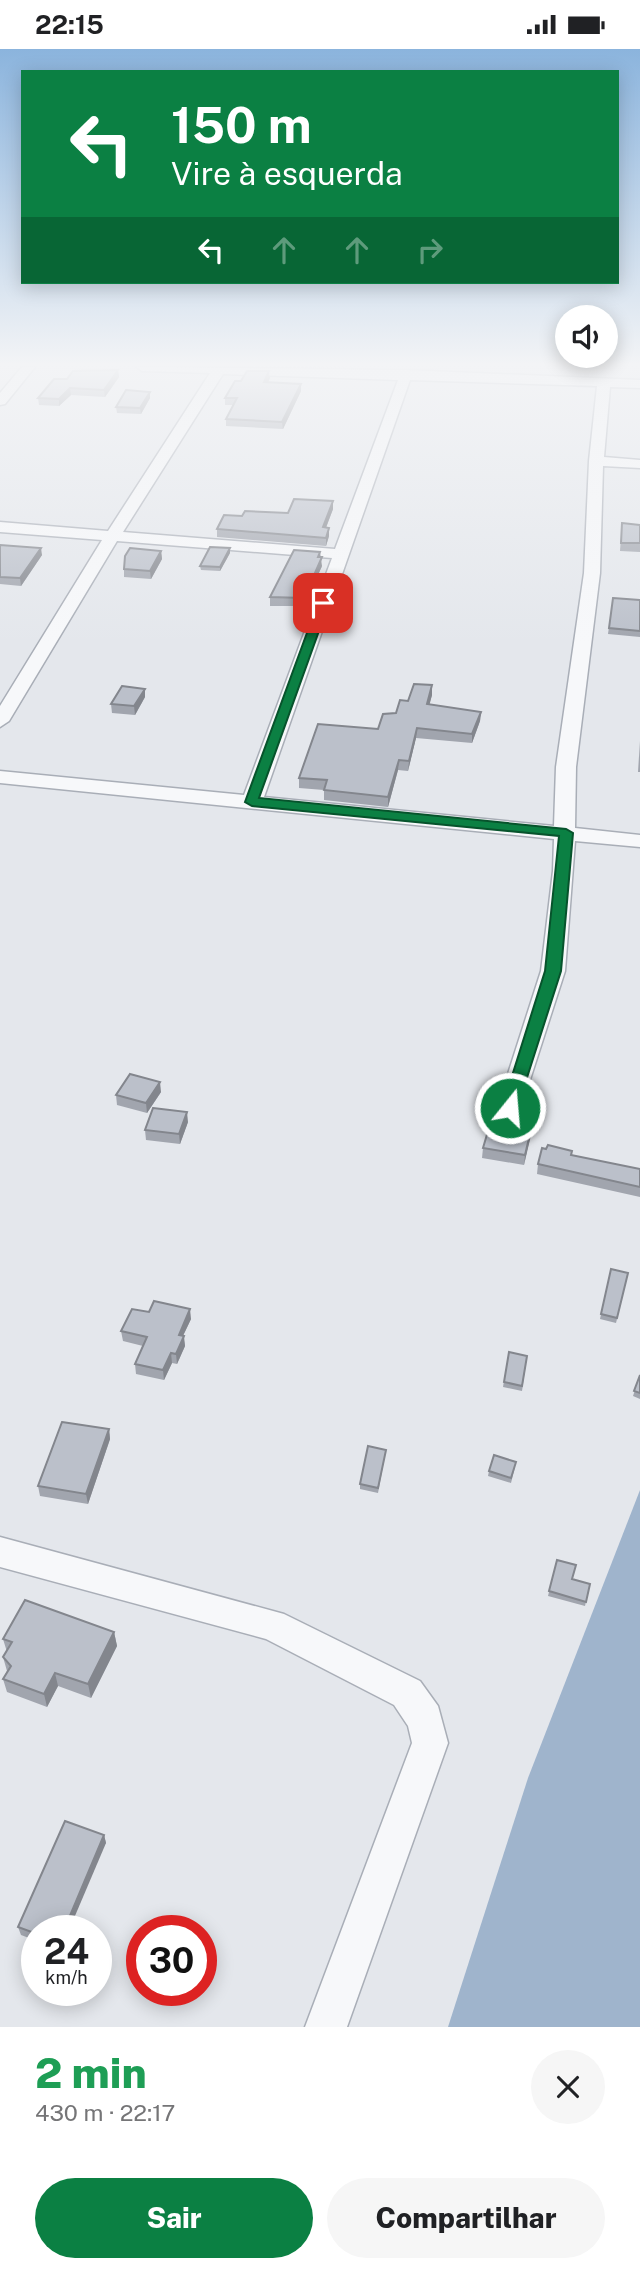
<!DOCTYPE html>
<html lang="pt">
<head>
<meta charset="utf-8">
<style>
  :root { --surface:#fff; --page:#f6f6f6; --text:#202124; --muted:#757577; --accent:#0b8043 }
  body { margin:0; font-family:"Public Sans",sans-serif; background:var(--page); color:var(--text); height:100vh; display:flex; flex-direction:column; font-size:26px; white-space:nowrap }
  * { box-sizing:border-box; margin:0 }
  p { font-size:23px; color:var(--muted) }
  .icon { flex:none; width:38px; height:38px; fill:none; stroke:currentColor; stroke-width:2; stroke-linecap:round; stroke-linejoin:round }
  .map { position:relative; height:1978px; overflow:hidden }
  .drawer { display:flex; flex-direction:column; background:var(--surface); flex:1 }
  .drawer>* { flex:none }
  .banner { position:absolute; left:21px; top:21px; width:598px; height:214px; border-radius:0px; box-shadow:0 4px 18px #0003; background:#0b8043; color:#fff; overflow:hidden }
  .controls { position:absolute; left:555px; top:256px; display:grid; gap:14px }
  .controls a { display:grid; place-items:center; width:63px; height:63px; border-radius:50%; background:var(--surface); box-shadow:0 4px 18px #0003; font-size:35px }
  .speed { position:absolute; left:21px; top:1866px; display:flex; gap:14px; font-size:35px; font-weight:700; text-align:center }
  .speed>* { display:grid; place-content:center; width:91px; height:91px; border-radius:50%; background:var(--surface); box-shadow:0 4px 18px #0003; line-height:1 }
  .speed small { font-size:18px; font-weight:400 }
  .speed .limit { border:10px solid #d22; background:#fff; color:#111 }
  .pin { position:absolute; display:grid; place-items:center; width:60px; height:60px; color:#fff; margin:-30px; border-radius:14px; box-shadow:0 4px 10px #0006 }
  .me { position:absolute; width:77px; margin:-38px; rotate:17deg; stroke-linejoin:round; filter:drop-shadow(0 0 5px #0008) }
  .turn { display:flex; align-items:center; gap:24px; height:147px; padding:0 35px; font-size:32px }
  .turn .icon { width:91px; height:91px; stroke-width:2.5 }
  .turn b { display:block; font-size:49px; line-height:60px }
  .lanes { display:flex; align-items:center; height:66px; padding:0 35px; background:#0003; justify-content:center; gap:35px; direction:ltr }
  .lanes .off { opacity:.35 }
  .round { display:grid; place-items:center; flex:none; width:74px; height:74px; border-radius:37px; background:var(--page) }
  .summary { display:flex; align-items:center; justify-content:space-between; height:119px; padding:0 35px }
  h1 { font-size:42px; font-weight:800; line-height:52px; color:#1e9e55 }
  .button { display:flex; gap:14px; margin-top:auto; padding:14px 35px }
  .button a { flex:1; height:80px; border-radius:42px; background:var(--accent); color:#fff; font-size:28px; font-weight:800; line-height:80px; text-align:center }
  .button a+a { background:var(--page); color:var(--text) }
  .status { display:flex; justify-content:space-between; align-items:center; height:49px; padding:0 35px; background:var(--surface); direction:ltr }
  .status svg { height:19px; fill:currentColor }
  .map>svg:first-child { display:block }
</style>
</head>
<body>
<div class="status"><b>22:15</b><svg viewBox="0 0 49 12"><path d="M0 12V9h3v3zM5 12V6h3v6zM10 12V3h3v9zM15 12V0h3v12zM26 1h20v11H26zM47 4h2v5h-2z"/></svg></div>
<div class="map">
<svg width="640" height="1978" viewBox="0 0 640 1978">
  <rect width="100%" height="100%" fill="#e4e7ec"/>
  <path fill="#9fb4cc" d="M640,1441V1978H448L528,1729Z"/>
  <g fill="none" stroke-linecap="round" stroke-linejoin="round">
    <defs>
      <g id="minor">
        <path d="M22,318H35L5,355L0,356V344Z"/>
        <path d="M136,318L406,321L640,331V339L610,338L604,408L640,411V419L603,417L600,524L576,718L575,779L640,786V798L575,792L565,922L519,1065L510,1068L501,1065L497,1059L541,922L553,822L554,790L0,734V722L244,746L332,509L117,492L9,672L0,678V657L102,491L0,483V473L108,482L210,324L142,322ZM223,325L398,331L335,500L123,483ZM410,331L597,337L589,412L584,524L556,718L554,777L264,748Z"/>
        <path d="M0,1488L284,1565L420,1632L438,1657L448,1694L347,1978H305L412,1694L408,1677L394,1656L266,1590L0,1518Z"/>
      </g>
    </defs>
    <use href="#minor" stroke="#a9aeb7" stroke-width="3"/>
    <use href="#minor" fill="#f7f8fa" fill-rule="evenodd"/>
  </g>
  <g fill="#a1a5ae">
    <path d="M118,321L119,328L105,348L71,346L59,357L39,356L38,349L67,330Z"/>
    <path d="M270,329L268,334L301,335V342L283,380L226,377V370L234,356H225V349L241,332Z"/>
    <path d="M150,343V349L141,365L117,364L116,358Z"/>
    <path d="M333,452V460L326,479L329,487L326,497L217,488V480L242,467L288,464Z"/>
    <path d="M622,474L640,476V503L620,502Z"/>
    <path d="M0,496L42,506L21,537L0,535Z"/>
    <path d="M161,502L162,510L151,530L124,528V520Z"/>
    <path d="M230,504L220,522L201,521L200,517Z"/>
    <path d="M322,517L304,557H270V548Z"/>
    <path d="M613,549L640,551V588L608,585Z"/>
    <path d="M432,636V646L429,656L481,663L480,672L472,694L416,689L408,722L398,721L388,758L324,751V741L299,739V729L378,680L408,652Z"/>
    <path d="M145,648L135,666L112,664L111,655Z"/>
    <path d="M640,692V723H638Z"/>
    <path d="M161,1043L147,1064L117,1056L116,1046Z"/>
    <path d="M533,1072L524,1116L482,1109L483,1099L496,1083L506,1074Z"/>
    <path d="M188,1073L180,1095L146,1091L145,1081Z"/>
    <path d="M546,1100L572,1102L571,1106L640,1120V1148L537,1125L538,1115Z"/>
    <path d="M611,1220L628,1224L616,1274L600,1270Z"/>
    <path d="M149,1263L191,1270L183,1287L185,1297L177,1315L172,1314L164,1331L136,1325L135,1315L143,1297L123,1292L121,1282Z"/>
    <path d="M509,1303L527,1307L522,1342L503,1338Z"/>
    <path d="M640,1326V1350L633,1347Z"/>
    <path d="M109,1380L110,1390L88,1455L40,1447L38,1437Z"/>
    <path d="M386,1401L378,1444L360,1440V1435Z"/>
    <path d="M515,1418L511,1434L488,1427L489,1422Z"/>
    <path d="M557,1511L573,1530L590,1535L585,1557L548,1547Z"/>
    <path d="M114,1583L117,1597L91,1649L58,1637L47,1658L7,1643L3,1630L7,1622L3,1608L7,1603L3,1590Z"/>
    <path d="M104,1786L106,1794L37,1881V1892L21,1886L18,1878Z"/>
  </g>
  <g fill="#83868d">
    <path d="M118,321L119,328L105,348L104,341Z"/>
    <path d="M269,322L270,329L264,340V333Z"/>
    <path d="M301,335V342L283,380L282,373Z"/>
    <path d="M70,339L71,346L59,357V350Z"/>
    <path d="M150,343V349L141,365L140,359Z"/>
    <path d="M333,452V460L323,486V478Z"/>
    <path d="M329,479V487L326,497V489Z"/>
    <path d="M41,499L42,506L21,537L20,529Z"/>
    <path d="M230,499V504L220,522V518Z"/>
    <path d="M161,502L162,510L151,530L150,522Z"/>
    <path d="M320,503L322,517L304,557V549Z"/>
    <path d="M432,636V646L427,665V655Z"/>
    <path d="M145,640V648L135,666L134,657Z"/>
    <path d="M481,663L480,672L472,694V685Z"/>
    <path d="M417,679L416,689L408,722L409,712Z"/>
    <path d="M399,711L398,721L388,758V748Z"/>
    <path d="M160,1033L161,1043L147,1064L146,1054Z"/>
    <path d="M187,1063L188,1073L180,1095L179,1085Z"/>
    <path d="M533,1072L532,1082L524,1116L525,1106Z"/>
    <path d="M190,1260L191,1270L179,1295V1286Z"/>
    <path d="M184,1287L185,1297L177,1315L176,1305Z"/>
    <path d="M171,1304L172,1314L164,1331L163,1321Z"/>
    <path d="M109,1380L110,1390L88,1455L86,1445Z"/>
    <path d="M114,1583L117,1597L91,1649L88,1635Z"/>
    <path d="M55,1624L58,1637L47,1658L44,1645Z"/>
    <path d="M104,1786L106,1794L69,1881H64Z"/>
  </g>
  <g fill="#bbc0ca" stroke="#83868d" stroke-width="2">
    <path d="M118,321L104,341L70,339L59,350L38,349L54,330H67L73,322Z"/>
    <path d="M247,322H269L264,333L301,335L282,373L226,370L237,349H225L235,332H241Z"/>
    <path d="M126,341L150,343L140,359L116,358Z"/>
    <path d="M294,450L333,452L323,478L329,479L326,489L217,480L224,466L242,467L245,462L288,464Z"/>
    <path d="M622,474L640,476V494H621Z"/>
    <path d="M0,496L41,499L20,529L0,528Z"/>
    <path d="M210,498L230,499L220,518L200,517Z"/>
    <path d="M130,499L161,502L150,522L124,520L125,507Z"/>
    <path d="M294,501L320,503L318,508H322L304,549L270,548Z"/>
    <path d="M613,549L640,551V582L609,579Z"/>
    <path d="M414,635L432,636L427,655L481,663L472,685L417,679L409,712L399,711L388,748L324,741L327,731L299,729L318,675L378,680L383,665L396,664L400,651L408,652Z"/>
    <path d="M122,637L145,640L134,657L111,655Z"/>
    <path d="M130,1025L160,1033L146,1054L116,1046Z"/>
    <path d="M153,1059L187,1063L179,1085L145,1081Z"/>
    <path d="M508,1068L533,1072L525,1106L483,1099L488,1082L496,1083L499,1073L506,1074Z"/>
    <path d="M548,1096L572,1102L571,1106L640,1120V1138L538,1115L542,1099L546,1100Z"/>
    <path d="M611,1220L628,1224L617,1269L601,1265Z"/>
    <path d="M154,1252L190,1260L179,1286L184,1287L176,1305L171,1304L163,1321L135,1315L147,1288L121,1282L132,1260L149,1263Z"/>
    <path d="M509,1303L527,1307L522,1337L504,1333Z"/>
    <path d="M640,1326V1344L634,1342Z"/>
    <path d="M62,1373L109,1380L86,1445L38,1437Z"/>
    <path d="M368,1397L386,1401L378,1439L360,1435Z"/>
    <path d="M494,1406L516,1413L511,1429L489,1422Z"/>
    <path d="M557,1511L576,1516L572,1530L590,1535L586,1553L549,1542Z"/>
    <path d="M25,1551L114,1583L88,1635L55,1624L44,1645L3,1630L11,1617L3,1608L12,1593L3,1590Z"/>
    <path d="M65,1772L104,1786L64,1881H37V1885L18,1878Z"/>
  </g>
  <linearGradient id="sky" x2="0" y2="1"><stop stop-color="#8bb4dd"/><stop offset="0.53" stop-color="#f3f4f6"/><stop offset="1" stop-color="#f3f4f6" stop-opacity="0"/></linearGradient>
  <rect width="640" height="595" fill="url(#sky)"/>
  <path fill="#0b8043" stroke="#07532c" stroke-width="2" d="M323,551L329,554L259,749L566,780L573,784L561,922L516,1063L510,1065L502,1059L545,922L559,787L252,757L245,753L318,554Z"/>
</svg>
<div class="controls">
<a><svg class="icon" aria-label="sound" viewBox="0 0 24 24"><path d="M4 9h4l5-4v14l-5-4H4zM17 9q2 3 0 6"/></svg></a>
</div>
<div class="speed"><div>24<small>km/h</small></div><div class="limit">30</div></div>
<div class="pin" style="left:323px;top:554px;background:#d93025"><svg class="icon" aria-label="arrive" viewBox="0 0 24 24"><path d="M6 21V4h12l-3 4 3 4H6"/></svg></div>
<svg class="me" style="left:510px;top:1059px" viewBox="-20 -20 40 40"><circle r="17" fill="#0b8043" stroke="#fff" stroke-width="3"/><path d="M0-11L8 9 0 5-8 9z" fill="#fff"/></svg>
<div class="banner">
<div class="turn"><svg class="icon" aria-label="left" viewBox="0 0 24 24"><path d="M17 20v-9H6M10 6l-5 5 5 5"/></svg><div><b>150 m</b>Vire à esquerda</div></div>
<div class="lanes"><svg class="icon" aria-label="left" viewBox="0 0 24 24"><path d="M17 20v-9H6M10 6l-5 5 5 5"/></svg><svg class="icon off" aria-label="ahead" viewBox="0 0 24 24"><path d="M12 20V5M6 11l6-6 6 6"/></svg><svg class="icon off" aria-label="ahead" viewBox="0 0 24 24"><path d="M12 20V5M6 11l6-6 6 6"/></svg><svg class="icon off" aria-label="right" viewBox="0 0 24 24"><path d="M7 20v-9h11M14 6l5 5-5 5"/></svg></div>
</div>
</div>
<section class="drawer">
<div class="summary"><div><h1>2 min</h1><p>430 m · 22:17</p></div><a class="round"><svg class="icon" aria-label="close" viewBox="0 0 24 24"><path d="M6 6l12 12M18 6L6 18"/></svg></a></div>
<div class="button"><a>Sair</a><a>Compartilhar</a></div>
</section>
</body>
</html>
